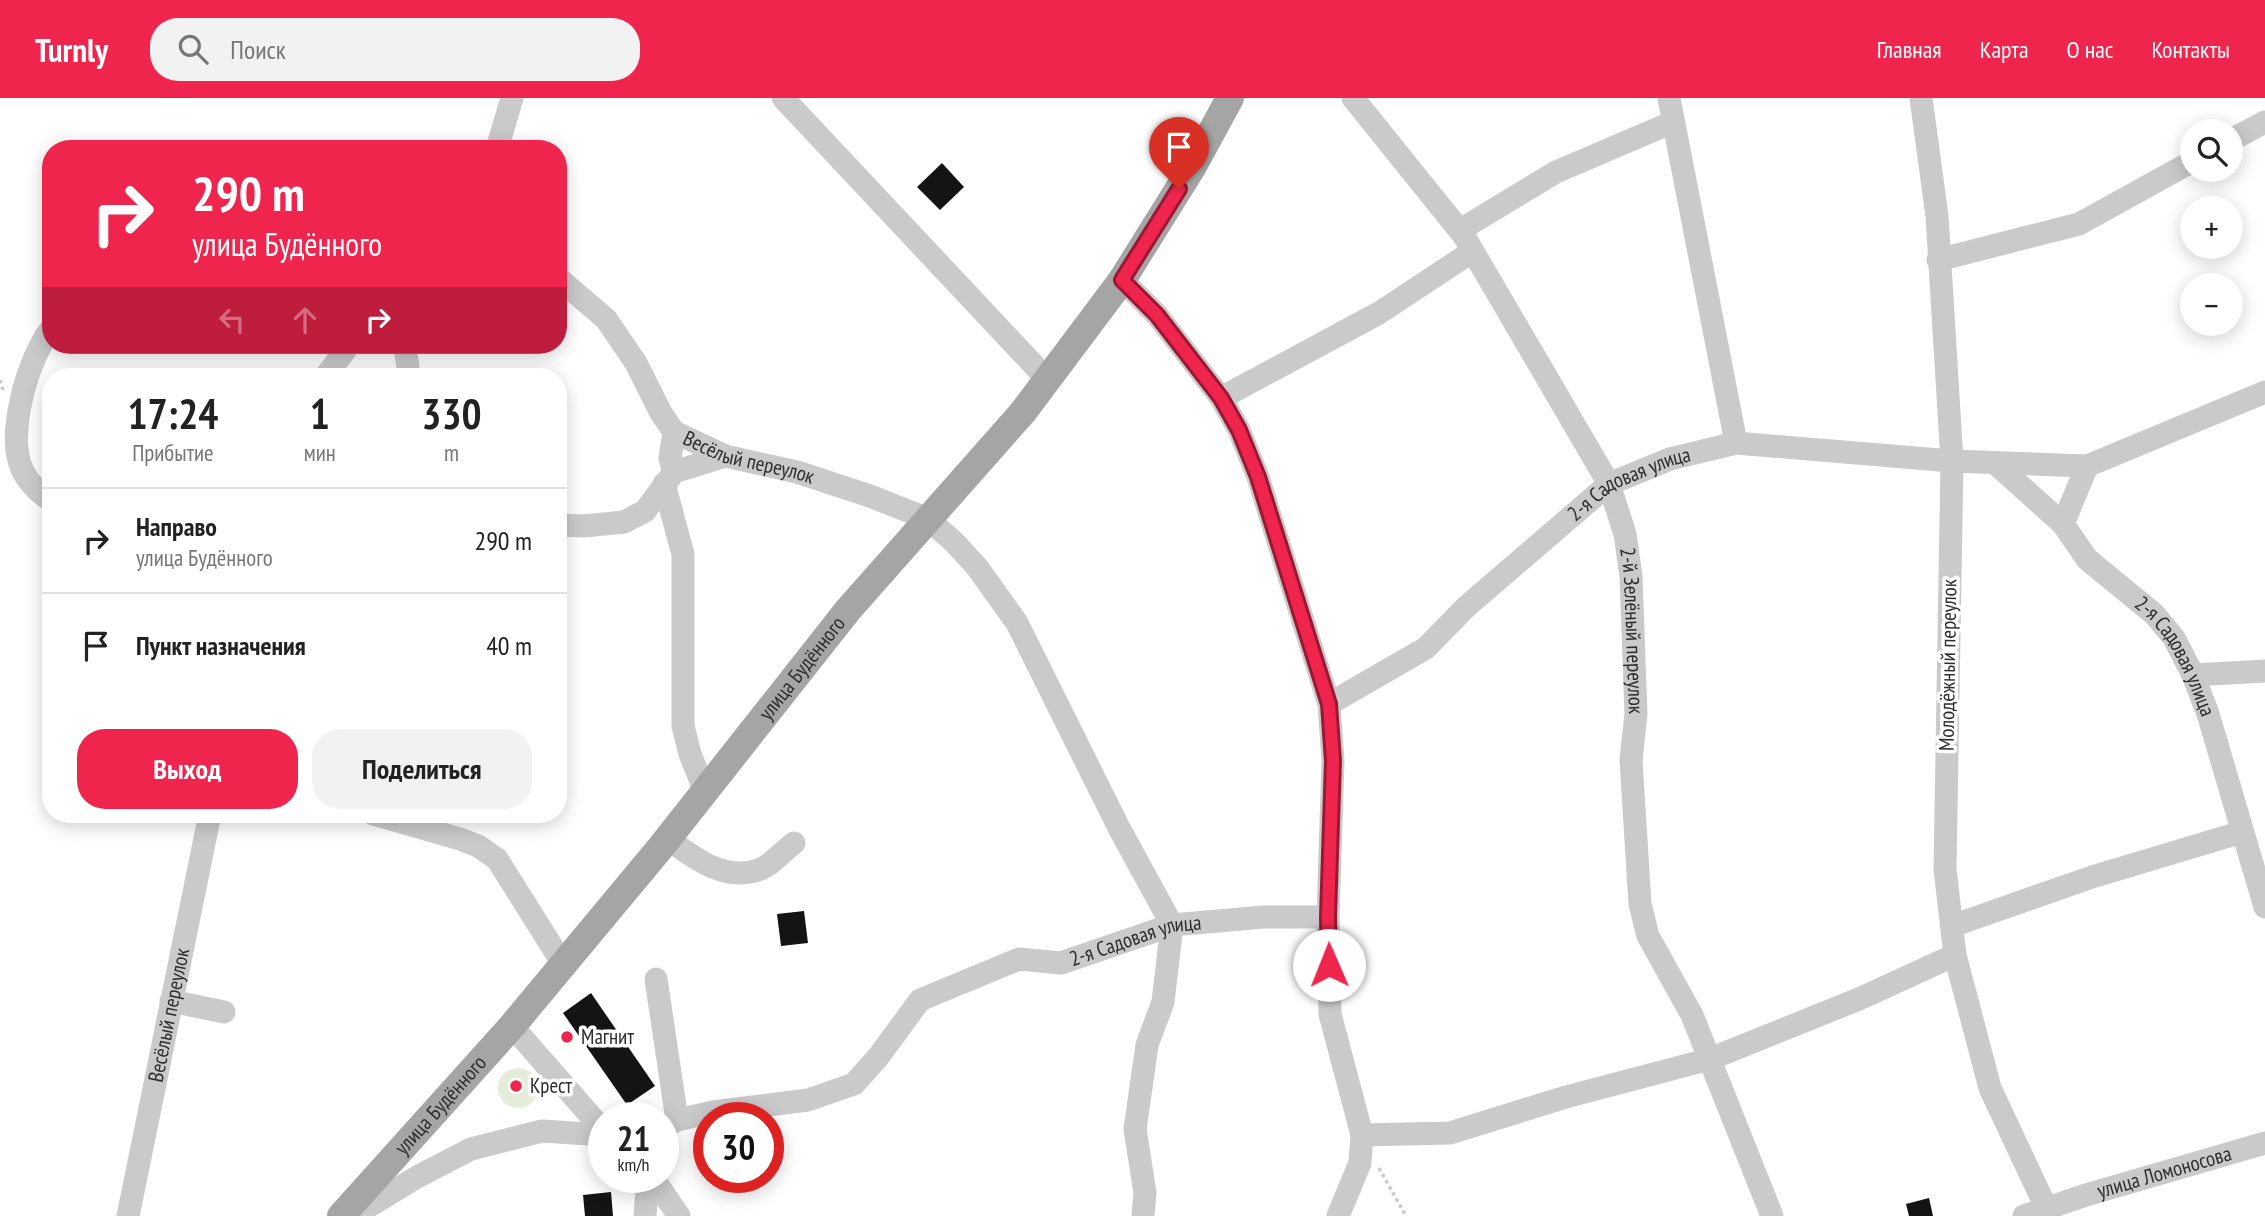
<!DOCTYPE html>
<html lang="ru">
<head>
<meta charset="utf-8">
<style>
  :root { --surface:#fff; --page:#f2f2f2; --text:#222; --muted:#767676; --line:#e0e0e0; --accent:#ef254d }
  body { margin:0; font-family:"PT Sans Narrow",sans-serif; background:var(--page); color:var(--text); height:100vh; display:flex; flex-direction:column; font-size:26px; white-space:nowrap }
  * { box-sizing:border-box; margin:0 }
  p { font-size:23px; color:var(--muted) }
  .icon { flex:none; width:38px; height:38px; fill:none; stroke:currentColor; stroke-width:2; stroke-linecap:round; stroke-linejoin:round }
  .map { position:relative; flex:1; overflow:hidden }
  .details { position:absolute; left:42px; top:270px; width:525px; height:455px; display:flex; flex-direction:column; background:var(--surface); border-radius:28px; box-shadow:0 4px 18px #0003 }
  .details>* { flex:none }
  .hud { position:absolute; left:42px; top:42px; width:525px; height:214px; border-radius:28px; box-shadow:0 4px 18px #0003; background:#ef254d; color:#fff; overflow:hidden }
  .controls { position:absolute; left:2180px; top:21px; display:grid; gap:14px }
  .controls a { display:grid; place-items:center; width:63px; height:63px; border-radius:50%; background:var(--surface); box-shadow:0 4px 18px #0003; font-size:35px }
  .speed { position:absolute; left:588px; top:1004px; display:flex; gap:14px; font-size:35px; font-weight:700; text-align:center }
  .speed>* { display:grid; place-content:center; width:91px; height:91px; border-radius:50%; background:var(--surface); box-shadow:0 4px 18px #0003; line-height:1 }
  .speed small { font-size:18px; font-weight:400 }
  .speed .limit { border:10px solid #d22; background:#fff; color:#111 }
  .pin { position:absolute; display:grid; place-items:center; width:60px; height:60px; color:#fff; margin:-72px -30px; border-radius:50% 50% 50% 0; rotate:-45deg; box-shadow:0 0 7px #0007 }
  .pin .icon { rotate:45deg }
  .me { position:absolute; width:77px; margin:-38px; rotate:359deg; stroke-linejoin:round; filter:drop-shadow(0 0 5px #0008) }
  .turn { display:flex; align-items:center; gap:24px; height:147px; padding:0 35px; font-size:32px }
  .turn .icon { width:91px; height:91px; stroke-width:2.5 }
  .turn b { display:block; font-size:49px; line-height:60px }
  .lanes { display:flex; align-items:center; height:66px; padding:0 35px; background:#0003; justify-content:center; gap:35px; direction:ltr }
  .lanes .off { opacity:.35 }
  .eta { display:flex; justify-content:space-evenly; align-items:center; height:119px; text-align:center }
  .eta b { font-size:42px; font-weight:700; line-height:49px }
  .button { display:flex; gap:14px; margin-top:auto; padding:14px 35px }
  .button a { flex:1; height:80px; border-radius:28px; background:var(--accent); color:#fff; font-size:28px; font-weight:700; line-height:80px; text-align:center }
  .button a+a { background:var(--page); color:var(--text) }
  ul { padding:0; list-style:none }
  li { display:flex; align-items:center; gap:21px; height:105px; padding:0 35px; border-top:2px solid var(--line) }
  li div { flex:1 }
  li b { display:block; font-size:26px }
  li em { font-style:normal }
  header { display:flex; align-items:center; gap:42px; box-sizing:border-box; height:98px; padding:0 35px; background:var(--accent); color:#fff }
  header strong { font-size:33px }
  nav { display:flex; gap:38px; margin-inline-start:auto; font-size:24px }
  .search { width:490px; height:63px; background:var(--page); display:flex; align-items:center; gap:18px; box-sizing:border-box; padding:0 24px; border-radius:28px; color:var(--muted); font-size:26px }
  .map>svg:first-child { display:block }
</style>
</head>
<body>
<header>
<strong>Turnly</strong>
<div class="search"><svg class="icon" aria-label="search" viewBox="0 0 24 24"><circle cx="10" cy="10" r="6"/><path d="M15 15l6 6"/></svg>Поиск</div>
<nav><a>Главная</a><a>Карта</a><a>О нас</a><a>Контакты</a></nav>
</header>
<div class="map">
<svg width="2265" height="1118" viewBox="0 0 2265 1118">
  <rect width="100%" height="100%" fill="#fff"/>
  <circle fill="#e6ecda" cx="518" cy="990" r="20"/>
  <g fill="#141414">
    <path d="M942,65L964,89L940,112L917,89Z"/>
    <path d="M804,813L808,845L781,848L777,816Z"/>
    <path d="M591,895L655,988L627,1007L563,915Z"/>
    <path d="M611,1094L613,1118H585L583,1097Z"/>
    <path d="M1929,1100L1933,1118H1909L1906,1106Z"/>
  </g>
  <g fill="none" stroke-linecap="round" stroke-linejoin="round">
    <g stroke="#cacaca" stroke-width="3.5" stroke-dasharray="3.5 3.5" stroke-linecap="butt">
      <path d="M0,282L3,292"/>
      <path d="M1379,1070L1406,1118"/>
    </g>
    <g stroke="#cacaca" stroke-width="23">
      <path d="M783,0L1046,280"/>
      <path id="s1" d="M1353,0L1464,138L1609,386L1625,436L1631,478L1636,616L1631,662L1640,806L1648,838L1692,917L1772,1118"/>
      <path d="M1669,0L1736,345"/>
      <path d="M1921,0L1937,118L1952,363L1945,771L1955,857L1990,990L2050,1118"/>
      <path d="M2231,42L2265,24"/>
      <path d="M497,51L512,0"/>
      <path d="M1460,132L1556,74L1673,24"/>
      <path d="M1938,162L2079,126L2193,63"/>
      <path id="s2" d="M558,180L606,221L636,265L661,315L674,334L725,358L797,374L870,398L928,421L954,444L977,469L1017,525L1119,730L1172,827L1163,904L1147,947L1135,1031L1145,1095L1143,1118"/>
      <path d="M1122,182L1157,217L1221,300L1239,332L1258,379L1329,606L1333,663L1328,819L1330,916L1362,1037L1360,1065L1338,1118"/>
      <path d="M51,231C28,260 6,337 22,371C28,385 39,394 51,403"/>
      <path d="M405,247L409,278"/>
      <path d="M326,278L349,247"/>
      <path d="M1221,300L1379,215L1473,153"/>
      <path id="s3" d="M1995,365L2063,426L2087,461L2154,516L2174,540L2193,577L2208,616L2265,809"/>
      <path d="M674,374L670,360L674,334"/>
      <path d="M664,386L683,456V628L690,656L705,693"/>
      <path d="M2063,426L2087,368"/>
      <path d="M558,427L584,428L624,424L645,413L674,374L725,358"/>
      <path d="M2193,577L2265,573"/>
      <path id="s4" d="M1329,606L1426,550L1466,509L1609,386L1670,361L1736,345L1952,363L2087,368L2265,294"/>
      <path d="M373,716L460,741L478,748L497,761L563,866"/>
      <path d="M668,741C693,759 724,784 758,772C771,768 783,753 794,745"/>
      <path d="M1952,828L2092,779L2242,734"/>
      <path d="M656,881L677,1022"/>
      <path d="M171,903L224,914"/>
      <path d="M512,928L604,1033"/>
      <path id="s5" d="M663,1030L677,1022L713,1014L808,1002L854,986L879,958L920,902L1019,861L1061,865L1172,827L1264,819H1328"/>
      <path d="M1362,1037L1450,1035L1566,999L1710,961L1859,901L1955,857"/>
      <path d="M653,1080L679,1118"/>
      <path id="s6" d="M128,1118L210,716"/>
      <path d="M353,1118L417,1079L471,1051L542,1033L604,1037"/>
      <path d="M645,1118L648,1080"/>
      <path id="s7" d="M2024,1118L2086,1097L2265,1045"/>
    </g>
    <path stroke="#a5a5a5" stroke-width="28" id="s8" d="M341,1118L512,928L661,749L848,512L1023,314L1122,182L1193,68L1230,0"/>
  </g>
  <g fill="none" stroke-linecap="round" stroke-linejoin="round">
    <defs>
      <path id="route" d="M1179,91L1122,182L1157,217L1221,300L1239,332L1258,379L1329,606L1333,663L1328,819L1329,867"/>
    </defs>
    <use href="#route" stroke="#9b1832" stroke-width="18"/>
    <use href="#route" stroke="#ef254d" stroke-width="12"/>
  </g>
  <g fill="#ef254d" stroke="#fff" stroke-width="2.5">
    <circle cx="567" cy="939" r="7"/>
    <circle cx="516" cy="988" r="7"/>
  </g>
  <g text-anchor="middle" stroke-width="7" stroke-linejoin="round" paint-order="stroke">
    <g font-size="21" fill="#2d2d2d" stroke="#fff">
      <text dy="7" stroke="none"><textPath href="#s2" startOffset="275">Весёлый переулок</textPath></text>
      <text dy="7" stroke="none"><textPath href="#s4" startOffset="376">2-я Садовая улица</textPath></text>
      <text dy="7" stroke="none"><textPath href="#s1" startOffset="614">2-й Зелёный переулок</textPath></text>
      <text dy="7" stroke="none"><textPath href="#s3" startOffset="268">2-я Садовая улица</textPath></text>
      <text transform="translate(1948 567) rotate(-89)" y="7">Молодёжный переулок</text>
      <text dy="7" stroke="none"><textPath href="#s8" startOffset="716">улица Будённого</textPath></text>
      <text dy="7" stroke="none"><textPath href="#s5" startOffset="532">2-я Садовая улица</textPath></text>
      <text dy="7" stroke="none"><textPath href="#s6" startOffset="205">Весёлый переулок</textPath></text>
      <text dy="7" stroke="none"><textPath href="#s8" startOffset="149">улица Будённого</textPath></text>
      <text dy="7" stroke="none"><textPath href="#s7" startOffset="147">улица Ломоносова</textPath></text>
    </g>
    <g font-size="21" fill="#2d2d2d" stroke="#fff" text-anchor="start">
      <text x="581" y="946">Магнит</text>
      <text x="530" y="995">Крест</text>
    </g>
  </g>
</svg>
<div class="controls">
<a><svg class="icon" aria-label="search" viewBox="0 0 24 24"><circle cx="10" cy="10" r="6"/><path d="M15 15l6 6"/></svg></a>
<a>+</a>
<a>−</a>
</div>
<div class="speed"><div>21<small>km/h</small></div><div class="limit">30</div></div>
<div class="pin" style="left:1179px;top:91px;background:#d93025"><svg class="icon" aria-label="arrive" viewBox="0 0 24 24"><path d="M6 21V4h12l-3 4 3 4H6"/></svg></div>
<svg class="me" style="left:1329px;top:867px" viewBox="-20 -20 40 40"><circle r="19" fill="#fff"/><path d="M0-13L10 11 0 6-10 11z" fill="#ef254d"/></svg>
<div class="hud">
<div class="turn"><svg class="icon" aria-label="right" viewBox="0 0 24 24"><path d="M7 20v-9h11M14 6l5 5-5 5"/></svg><div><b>290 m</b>улица Будённого</div></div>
<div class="lanes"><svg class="icon off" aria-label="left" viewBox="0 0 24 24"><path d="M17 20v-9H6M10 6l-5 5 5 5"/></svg><svg class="icon off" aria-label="ahead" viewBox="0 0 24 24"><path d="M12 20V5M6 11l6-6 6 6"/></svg><svg class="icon" aria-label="right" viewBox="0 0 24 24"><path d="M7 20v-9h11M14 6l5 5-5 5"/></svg></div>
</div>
<section class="details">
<div class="eta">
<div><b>17:24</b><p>Прибытие</p></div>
<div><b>1</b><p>мин</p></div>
<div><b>330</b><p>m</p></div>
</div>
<ul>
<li><svg class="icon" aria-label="right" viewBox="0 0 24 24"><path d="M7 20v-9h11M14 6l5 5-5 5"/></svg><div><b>Направо</b><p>улица Будённого</p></div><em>290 m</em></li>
<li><svg class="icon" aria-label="arrive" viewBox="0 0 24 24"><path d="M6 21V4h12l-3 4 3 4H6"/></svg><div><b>Пункт назначения</b></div><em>40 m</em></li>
</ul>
<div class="button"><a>Выход</a><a>Поделиться</a></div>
</section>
</div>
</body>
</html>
